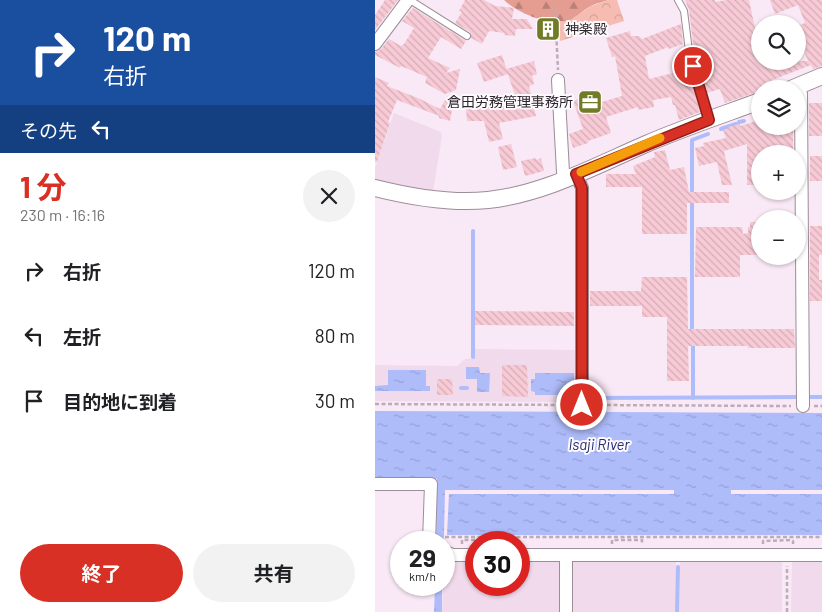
<!DOCTYPE html>
<html lang="ja">
<head>
<meta charset="utf-8">
<style>
  :root { --surface:#fff; --page:#f2f2f2; --text:#202124; --muted:#757577; --accent:#d93025 }
  body { margin:0; font-family:Barlow,"Noto Sans JP",sans-serif; background:var(--page); color:var(--text); height:100vh; display:flex; flex-direction:column; font-size:19px; white-space:nowrap }
  * { box-sizing:border-box; margin:0 }
  p { font-size:16px; color:var(--muted) }
  .icon { flex:none; width:28px; height:28px; fill:none; stroke:currentColor; stroke-width:2; stroke-linecap:round; stroke-linejoin:round }
  .map { position:relative; flex:1; overflow:hidden }
  .side { display:flex; flex-direction:column; background:var(--surface); width:375px }
  .side>* { flex:none }
  .guide { background:#1a4fa0; color:#fff; overflow:hidden }
  .buttons { position:absolute; left:376px; top:15px; display:grid; gap:10px }
  .buttons a { display:grid; place-items:center; width:55px; height:55px; border-radius:50%; background:var(--surface); box-shadow:0 1px 4px #0004; font-size:25px }
  .speed { position:absolute; left:15px; top:531px; display:flex; gap:10px; font-size:25px; font-weight:700; text-align:center }
  .speed>* { display:grid; place-content:center; width:65px; height:65px; border-radius:50%; background:var(--surface); box-shadow:0 1px 4px #0004; line-height:1 }
  .speed small { font-size:12px; font-weight:400 }
  .speed .limit { border:8px solid #d22; background:#fff; color:#111 }
  .pin { position:absolute; display:grid; place-items:center; width:42px; height:42px; color:#fff; margin:-21px; border:2px solid #fff; border-radius:50%; box-shadow:0 1px 5px #0007 }
  .me { position:absolute; width:55px; margin:-28px; rotate:0deg; stroke-linejoin:round; filter:drop-shadow(0 0 4px #0008) }
  .turn { display:flex; align-items:center; gap:18px; height:105px; padding:0 20px; font-size:22px }
  .turn .icon { width:65px; height:65px; stroke-width:2.5 }
  .turn b { display:block; font-size:35px; line-height:42px }
  .then { display:flex; align-items:center; height:48px; padding:0 20px; background:#0003; gap:10px; font-size:19px }
  .round { display:grid; place-items:center; flex:none; width:52px; height:52px; border-radius:26px; background:var(--page) }
  .summary { display:flex; align-items:center; justify-content:space-between; height:85px; padding:0 20px }
  h1 { font-size:30px; font-weight:700; line-height:38px; color:var(--accent) }
  .cta { display:flex; gap:10px; margin-top:auto; padding:10px 20px }
  .cta a { flex:1; height:58px; border-radius:30px; background:var(--accent); color:#fff; font-size:20px; font-weight:700; line-height:58px; text-align:center }
  .cta a+a { background:var(--page); color:var(--text) }
  ul { padding:0; list-style:none }
  li { display:flex; align-items:center; gap:15px; height:65px; padding:0 20px }
  li div { flex:1 }
  li b { display:block; font-size:19px }
  li em { font-style:normal }
  main { display:flex; flex:1; min-height:0 }
  .map>svg:first-child { display:block }
</style>
</head>
<body>
<main>
<section class="side">
<div class="guide">
<div class="turn"><svg class="icon" aria-label="right" viewBox="0 0 24 24"><path d="M7 20v-9h11M14 6l5 5-5 5"/></svg><div><b>120 m</b>右折</div></div>
<div class="then">その先<svg class="icon" aria-label="left" viewBox="0 0 24 24"><path d="M17 20v-9H6M10 6l-5 5 5 5"/></svg></div>
</div>
<div class="summary"><div><h1>1 分</h1><p>230 m · 16:16</p></div><a class="round"><svg class="icon" aria-label="close" viewBox="0 0 24 24"><path d="M6 6l12 12M18 6L6 18"/></svg></a></div>
<ul>
<li><svg class="icon" aria-label="right" viewBox="0 0 24 24"><path d="M7 20v-9h11M14 6l5 5-5 5"/></svg><div><b>右折</b></div><em>120 m</em></li>
<li><svg class="icon" aria-label="left" viewBox="0 0 24 24"><path d="M17 20v-9H6M10 6l-5 5 5 5"/></svg><div><b>左折</b></div><em>80 m</em></li>
<li><svg class="icon" aria-label="arrive" viewBox="0 0 24 24"><path d="M6 21V4h12l-3 4 3 4H6"/></svg><div><b>目的地に到着</b></div><em>30 m</em></li>
</ul>
<div class="cta"><a>終了</a><a>共有</a></div>
</section>
<div class="map">
<svg width="447" height="612" viewBox="0 0 447 612">
  <defs>
    <pattern id="forest-firs" width="22" height="20" patternUnits="userSpaceOnUse" patternTransform="scale(1.25)"><rect width="22" height="20" fill="#e69d91"/><path d="M5 1l3.5 6h-7zM16 11l3.5 6h-7z" fill="#bb8077"/></pattern>
    <pattern id="park-crowns" width="20" height="18" patternUnits="userSpaceOnUse" patternTransform="scale(1.25)"><rect width="20" height="18" fill="#f6bcb2"/><path d="M2 6a3 3 0 1 1 6 0M12 15a3 3 0 1 1 6 0" fill="none" stroke="#d3a199"/></pattern>
    <pattern id="water-ripples" width="26" height="14" patternUnits="userSpaceOnUse" patternTransform="scale(1.25)"><rect width="26" height="14" fill="#afbcfa"/><path d="M2 4q2-2 4 0t4 0M15 11q2-2 4 0t4 0" fill="none" stroke="#97a1d6"/></pattern>
    <pattern id="building-back-hatch" width="6" height="6" patternUnits="userSpaceOnUse" patternTransform="scale(1.25)"><rect width="6" height="6" fill="#f7cad5"/><path d="M-1 5l2 2M0 0l6 6M5-1l2 2" fill="none" stroke="#d4adb7"/></pattern>
  </defs>
  <rect width="100%" height="100%" fill="#f9e8f5"/>
  <g fill="#f1daec">
    <path d="M19,113L66,132L67,136L58,192L0,181V168Z"/>
    <path d="M100,349L202,350V402L0,401V365L82,366L90,359L100,358Z"/>
    <path d="M69,562H101V585H144V562H187V612H67Z"/>
    <path d="M198,562H301V612H195V575Z"/>
    <path d="M305,562H407V612H304Z"/>
    <path d="M417,562H447V612H416Z"/>
  </g>
  <path fill="url(#forest-firs)" d="M129,0H234C228,2 221,3 216,6C208,10 201,18 193,21C174,26 142,13 129,0Z"/>
  <path fill="url(#park-crowns)" d="M234,0H242L249,21L185,41L184,21H194L216,6Z"/>
  <g fill="url(#water-ripples)">
    <path d="M91,367H104L105,373H115L114,392H102V379H91Z"/>
    <path d="M13,370H51V386H55V391H0V386L13,385Z"/>
    <path d="M160,373H199V389L202,390V395H160V392L156,391V379H160Z"/>
    <path d="M0,411L447,413V535H69L68,542H61L62,479H0Z"/>
    <path d="M60,585H67V612H59Z"/>
  </g>
  <g fill="#f9e8f5">
    <path d="M70,490H299V494H74L72,535H69Z"/>
    <rect x="356" y="490" width="91" height="4"/>
  </g>
  <g fill="none" stroke-linecap="round" stroke-linejoin="round">
    <g stroke="#afbcfa" stroke-width="4">
      <path d="M364,122L369,121"/>
      <path d="M346,129L361,124"/>
      <path d="M98,231V357"/>
      <path d="M317,333V140L333,134"/>
      <path d="M318,342V398"/>
      <path d="M86,388H92"/>
      <path d="M434,397H447"/>
      <path d="M214,398L421,397"/>
      <path d="M302,612L303,567"/>
    </g>
  </g>
  <g fill="url(#building-back-hatch)">
    <path d="M10,0H23L0,30V15Z"/>
    <path d="M90,0H109L120,6L139,8L137,19H152L158,29H141L140,36L129,35L130,33L114,31L107,44L96,38L95,32L80,23L87,12L84,11Z"/>
    <path d="M310,0H340V2L351,0H374L380,28L385,26V61H433L422,34V26L430,23L423,5L400,14L395,0H447V66L438,69L436,65L390,83L392,89H385V91L350,103L345,89L331,93L319,50L314,10Z"/>
    <path d="M38,8L91,41L86,49L66,37L53,58L75,68L71,73L85,69L81,90L70,94L50,83L52,77L26,66L25,68L0,55V52L6,49L14,39L26,46L29,44L39,28L27,21Z"/>
    <path d="M167,23H179V36H168Z"/>
    <path d="M306,24L308,44L294,49L293,47L270,56L274,79L314,69L325,112L304,120L300,105H298L296,97L278,100L279,107L263,110V107L231,117L236,133L213,141V143L198,148L194,134L208,129L198,101L203,99V98L223,91L227,102L247,96L240,56L237,57L231,38L255,31L256,36H264L267,39Z"/>
    <path d="M127,55L133,74L109,82L102,63Z"/>
    <path d="M159,61L162,75H157L159,84L154,86L161,116L124,123L128,139L114,142L109,121H92L90,99L114,98V106L141,98L131,69Z"/>
    <path d="M0,77L14,83L12,86L43,98L65,109L62,115L22,100L13,122L15,123L2,162H0Z"/>
    <path d="M70,100H79L75,121L64,118V116L62,115Z"/>
    <rect x="434" y="103" width="13" height="33"/>
    <path d="M385,120V126H418V152H385V185H372V144L349,151L357,185H347L342,162L324,166L320,148L329,146L328,143L351,138L348,130L354,128L353,127L365,124V126Z"/>
    <path d="M136,144L142,167L128,170L123,147Z"/>
    <path d="M290,150L295,170L309,167L314,192H354V203H312V234H267V187H231V174H261L258,166L280,157L279,152Z"/>
    <rect x="435" y="156" width="12" height="25"/>
    <path d="M161,158V160L166,158L169,171L150,176L146,161Z"/>
    <path d="M375,222H385V255H365V277H320L321,227H367L368,234L373,233V227H375Z"/>
    <path d="M435,226H447V255H444V280H447V301H435Z"/>
    <path d="M267,277H312L313,329H419L420,348H373V346H313L314,381H292V317H267V306H215V291H266Z"/>
    <path d="M100,311L199,312V326L100,325Z"/>
    <path d="M127,365H152L153,397L127,396Z"/>
    <path d="M62,379H77L78,395H62Z"/>
  </g>
  <g fill="none" stroke-linecap="round" stroke-linejoin="round">
    <defs>
      <g id="service">
        <path d="M35,0L92,36"/>
        <path d="M303,0L309,11L314,51L333,119"/>
      </g>
      <g id="minor">
        <path d="M0,44L33,0"/>
        <path d="M183,80L188,172L191,178"/>
        <path d="M423,86L426,94L428,406"/>
        <path d="M201,174L207,188V405"/>
        <path d="M0,484H56L54,542"/>
        <path d="M69,552L78,555H101"/>
        <path d="M144,555H447"/>
        <path d="M191,555V612"/>
      </g>
      <g id="tertiary">
        <path d="M416,89L447,76"/>
        <path d="M0,188C36,197 76,204 113,200C169,194 220,166 271,144C308,128 347,115 385,101"/>
      </g>
    </defs>
    <use href="#service" stroke="#9c8d99" stroke-width="8"/>
    <use href="#minor" stroke="#9c8d99" stroke-width="14"/>
    <use href="#tertiary" stroke="#9c8d99" stroke-width="18"/>
    <g stroke="#bbadb7" stroke-width="2.5" stroke-dasharray="4 2.5" stroke-linecap="butt">
      <path d="M180,9L183,70"/>
      <path d="M0,404L196,405"/>
      <path d="M219,405L416,406"/>
      <path d="M439,406H447"/>
      <path d="M70,537H447"/>
      <path d="M87,544V540H117V542"/>
      <path d="M237,544V540H267V544"/>
      <path d="M388,544V541L416,540L418,541V544"/>
      <path d="M412,612V566"/>
    </g>
    <use href="#service" stroke="#fff" stroke-width="6"/>
    <use href="#minor" stroke="#fff" stroke-width="12"/>
    <use href="#tertiary" stroke="#fff" stroke-width="16"/>
  </g>
  <g fill="none" stroke-linecap="round" stroke-linejoin="round">
    <defs>
      <path id="route" d="M207,405V188L201,174L334,120L318,66"/>
    </defs>
    <use href="#route" stroke="#8d1f18" stroke-width="12"/>
    <use href="#route" stroke="#d93025" stroke-width="9"/>
    <path stroke="#f59e0b" stroke-width="9" d="M206,172L285,138"/>
  </g>
  <defs>
    <symbol id="building-square" viewBox="-11 -11 22 22"><rect x="-9" y="-9" width="18" height="18" rx="4" fill="#727c28" stroke="#fdfafd"/><path d="M-4-6H4V6H1V3H-1V6H-4ZM-2.5-4.3h1.7v1.8h-1.7ZM.8-4.3h1.7v1.8H.8ZM-2.5-1h1.7V.8h-1.7ZM.8-1h1.7V.8H.8Z" fill="#fff"/></symbol>
    <symbol id="office-square" viewBox="-11 -11 22 22"><rect x="-9" y="-9" width="18" height="18" rx="4" fill="#727c28" stroke="#fdfafd"/><path d="M-6-3h4V-5.5h4V-3h4V5H-6ZM-1-4.5V-3h2v-1.5ZM-6 0V1H6V0Z" fill="#fff"/></symbol>
  </defs>
  <g fill-rule="evenodd">
    <use href="#building-square" x="159" y="15" width="28" height="28"/>
    <use href="#office-square" x="201" y="88" width="28" height="28"/>
  </g>
  <g text-anchor="middle" stroke-width="4" stroke-linejoin="round" paint-order="stroke">
    <g font-size="14" fill="#2d262b" stroke="#fdfafd" text-anchor="start">
      <text x="190" y="34">神楽殿</text>
      <text x="198" y="107" text-anchor="end">倉田労務管理事務所</text>
    </g>
    <g font-size="15" font-style="italic" fill="#272b71" stroke="#fdfafd">
      <text x="224" y="450">Isaji River</text>
    </g>
  </g>
</svg>
<div class="buttons">
<a><svg class="icon" aria-label="search" viewBox="0 0 24 24"><circle cx="10" cy="10" r="6"/><path d="M15 15l6 6"/></svg></a>
<a><svg class="icon" aria-label="layers" viewBox="0 0 24 24"><path d="M12 4l9 5-9 5-9-5zM3 14l9 5 9-5"/></svg></a>
<a>+</a>
<a>−</a>
</div>
<div class="speed"><div>29<small>km/h</small></div><div class="limit">30</div></div>
<div class="pin" style="left:318px;top:66px;background:#d93025"><svg class="icon" aria-label="arrive" viewBox="0 0 24 24"><path d="M6 21V4h12l-3 4 3 4H6"/></svg></div>
<svg class="me" style="left:207px;top:405px" viewBox="-20 -20 40 40"><circle r="17" fill="#d93025" stroke="#fff" stroke-width="3"/><path d="M0-11L8 9 0 5-8 9z" fill="#fff"/></svg>
</div>
</main>
</body>
</html>
